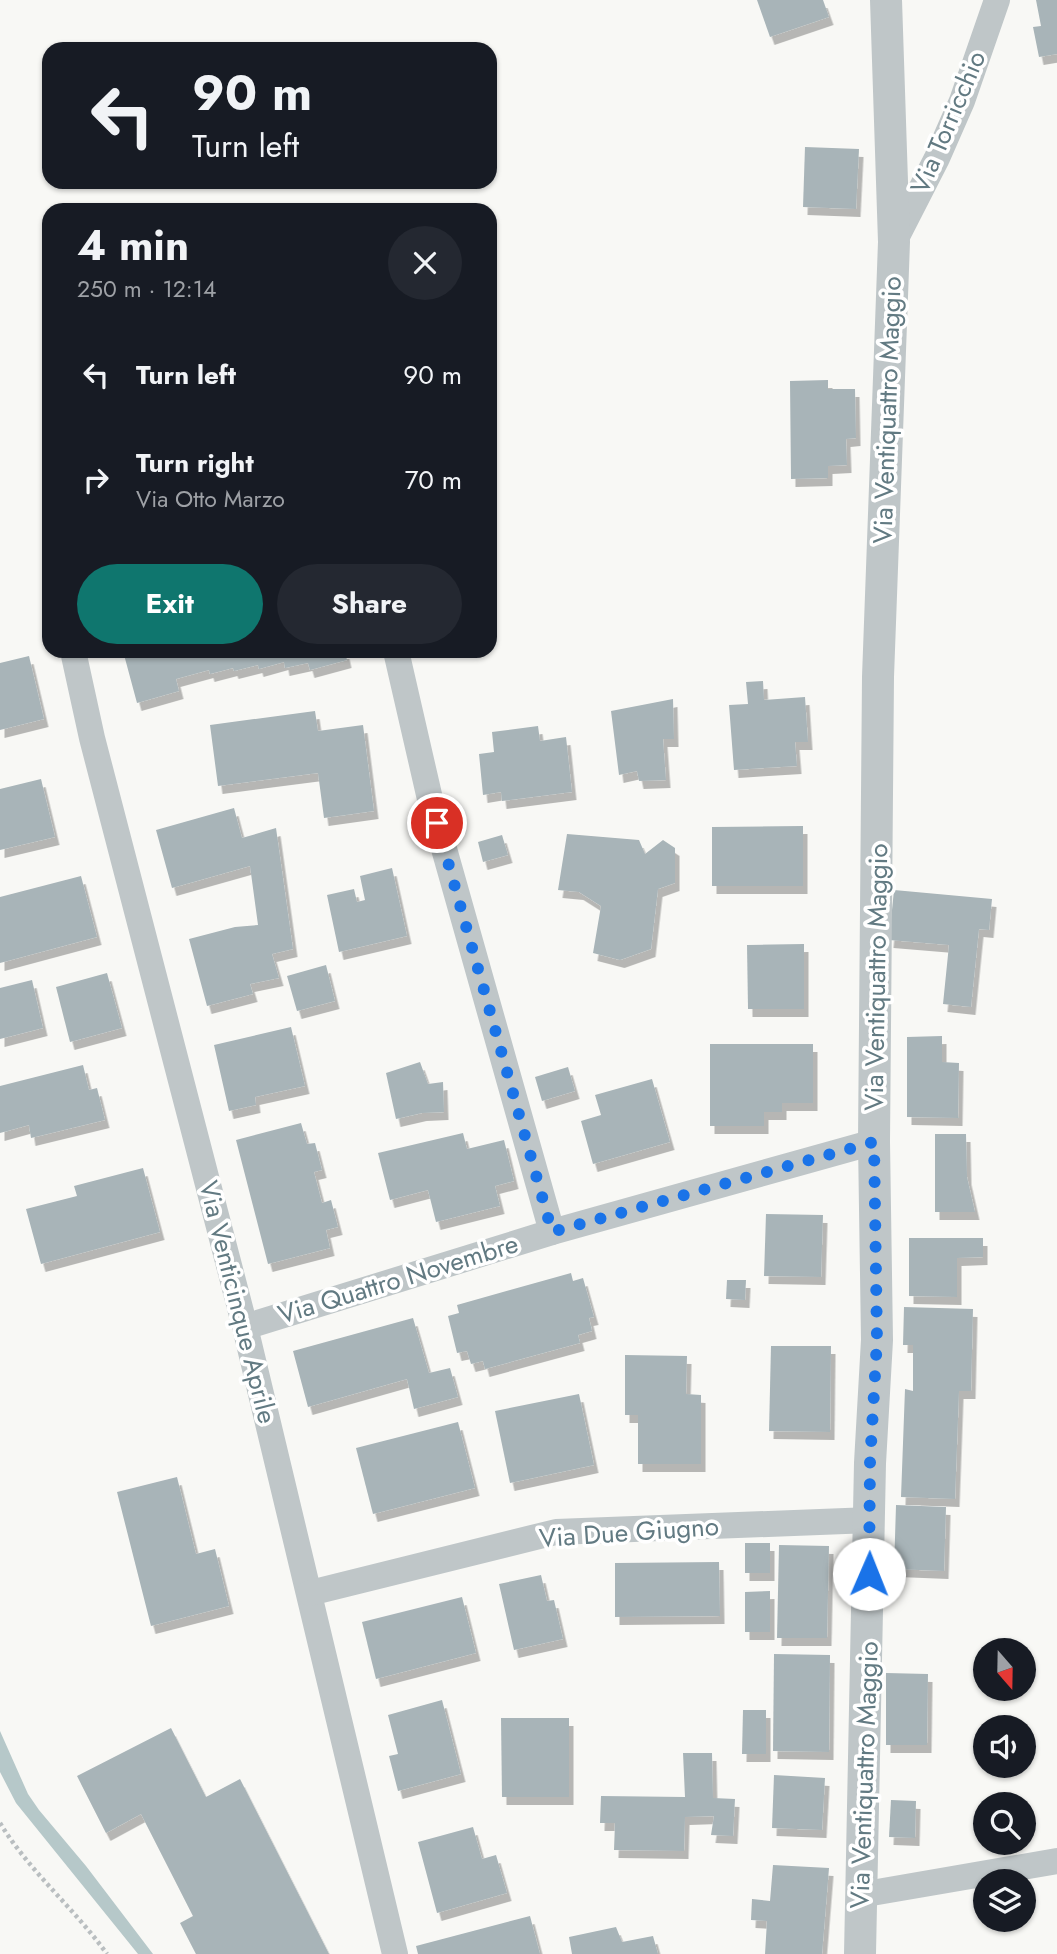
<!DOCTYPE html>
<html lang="en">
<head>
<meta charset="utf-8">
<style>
  :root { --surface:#171b24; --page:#242831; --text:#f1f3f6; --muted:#9ea1a6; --accent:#0f766e }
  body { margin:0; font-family:Jost,sans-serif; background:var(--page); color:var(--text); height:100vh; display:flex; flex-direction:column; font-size:26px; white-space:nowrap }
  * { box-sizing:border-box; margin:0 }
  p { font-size:23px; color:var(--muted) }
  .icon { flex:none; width:38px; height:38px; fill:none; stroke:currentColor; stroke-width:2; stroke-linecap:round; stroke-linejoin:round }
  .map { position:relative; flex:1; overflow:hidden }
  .side { position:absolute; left:42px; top:203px; width:455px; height:455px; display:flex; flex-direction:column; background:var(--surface); border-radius:21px; box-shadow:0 2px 5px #0004 }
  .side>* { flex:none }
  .guide { position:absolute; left:42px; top:42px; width:455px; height:147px; border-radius:21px; box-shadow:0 2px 5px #0004; background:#171b24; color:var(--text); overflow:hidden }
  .needle { width:46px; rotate:160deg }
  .buttons { position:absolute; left:973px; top:1638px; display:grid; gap:14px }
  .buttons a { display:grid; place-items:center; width:63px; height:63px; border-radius:50%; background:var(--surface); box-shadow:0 2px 5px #0004; font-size:35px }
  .pin { position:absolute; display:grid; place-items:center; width:60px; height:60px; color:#fff; margin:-30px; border:4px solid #fff; border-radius:50%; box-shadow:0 2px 7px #0007 }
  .me { position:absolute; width:77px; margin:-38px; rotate:1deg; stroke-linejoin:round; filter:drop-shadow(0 0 5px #0008) }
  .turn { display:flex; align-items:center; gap:24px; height:147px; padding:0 35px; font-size:32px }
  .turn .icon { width:91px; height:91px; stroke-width:2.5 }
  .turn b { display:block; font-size:49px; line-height:60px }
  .round { display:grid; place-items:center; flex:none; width:74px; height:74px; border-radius:37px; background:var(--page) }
  .overview { display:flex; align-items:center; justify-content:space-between; height:119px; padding:0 35px }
  h1 { font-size:42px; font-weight:700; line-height:52px }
  .action { display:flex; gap:14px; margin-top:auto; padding:14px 35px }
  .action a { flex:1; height:80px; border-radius:42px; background:var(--accent); color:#fff; font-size:28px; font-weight:700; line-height:80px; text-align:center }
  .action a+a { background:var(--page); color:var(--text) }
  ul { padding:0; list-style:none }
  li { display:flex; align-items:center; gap:21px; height:105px; padding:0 35px }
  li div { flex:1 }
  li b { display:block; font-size:26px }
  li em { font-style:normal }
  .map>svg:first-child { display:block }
</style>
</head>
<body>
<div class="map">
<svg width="1057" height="1954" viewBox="0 0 1057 1954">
  <defs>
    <filter id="shadow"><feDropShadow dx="4.5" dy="8" stdDeviation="0" flood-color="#0004"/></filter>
  </defs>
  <rect width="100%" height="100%" fill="#f8f8f5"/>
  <path fill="#b6c8c9" d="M0,1731L28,1794L39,1810L86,1866L153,1954H138L16,1803L0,1772Z"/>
  <g fill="#a8b4b8" filter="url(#shadow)">
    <path d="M757,0H823L829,17L770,37Z"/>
    <path d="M1036,0H1057V54L1039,57L1033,27L1041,26Z"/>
    <path d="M805,147L859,149L856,209L803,207Z"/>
    <path d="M828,380V389H855L856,438L846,439L847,465L828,466V478L791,479L790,381Z"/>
    <path d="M123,651H345L347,660L310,670L308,663L285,668L284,662L259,669L258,665L234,671L233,668L210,674L209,670L176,679L179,691L137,703Z"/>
    <path d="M29,656L44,719L0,730V663Z"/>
    <path d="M763,681L764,700L805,697L808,742H795L797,766L734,770L729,705L748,704L746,682Z"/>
    <path d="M673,699L674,739H663L666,780L639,781L637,771L619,775L611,711Z"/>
    <path d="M315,711L318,731L363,725L374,811L324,818L318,773L218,786L210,725Z"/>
    <path d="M538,726L540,741L566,737L572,792L502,801L501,792L483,795L479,754L494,752L492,732Z"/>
    <path d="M41,779L55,837L0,850V789Z"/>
    <path d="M234,808L242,838L276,828L293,949L272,954L279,978L250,984L253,994L207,1006L189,939L235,927L258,925L250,866L172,888L156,830Z"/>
    <path d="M803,826V886H712V827Z"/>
    <path d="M567,834L639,840L645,854L663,840L675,848V883L658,889L651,949L620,960L593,953L601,906L579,892L558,890Z"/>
    <path d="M502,835L508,855L483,862L478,842Z"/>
    <path d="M392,868L407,936L339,952L327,895L354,889L357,902L365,900L360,876Z"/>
    <path d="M81,876L97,937L0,963V897Z"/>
    <path d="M894,890L992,899L989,930L979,929L971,1007L943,1004L949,945L889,940Z"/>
    <path d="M804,944V1009H748L747,945Z"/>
    <path d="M326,965L335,1001L297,1011L287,976Z"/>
    <path d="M107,973L122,1028L70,1042L56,987Z"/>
    <path d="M32,980L43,1028L0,1039V988Z"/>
    <path d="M291,1027L305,1086L255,1097L256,1105L229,1111L214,1045Z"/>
    <path d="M942,1036V1062L959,1063L958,1118L907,1117V1037Z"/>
    <path d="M710,1044H813V1103H782V1112H764V1126H710Z"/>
    <path d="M420,1062L428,1084L443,1082L444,1112L422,1113L396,1119L386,1073Z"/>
    <path d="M83,1065L89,1090L97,1088L105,1120L31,1138L29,1125L0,1133V1086Z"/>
    <path d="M568,1067L575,1091L542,1101L535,1077Z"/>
    <path d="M652,1079L670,1142L593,1164L581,1121L601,1115L595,1095Z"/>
    <path d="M301,1123L307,1144L315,1143L322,1170L314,1172L322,1203L331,1200L338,1227L326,1230L330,1248L268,1264L236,1140Z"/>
    <path d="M463,1133L467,1149L504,1140L514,1181L495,1186L500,1206L436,1222L428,1190L390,1200L378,1153Z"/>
    <path d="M935,1134H966L967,1177L975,1212H935Z"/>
    <path d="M143,1168L160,1232L41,1264L26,1209L77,1196L74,1186Z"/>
    <path d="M766,1214L823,1215L821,1277L764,1276Z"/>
    <path d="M909,1238H983V1257L957,1258V1297L909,1296Z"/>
    <path d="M571,1273L573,1281L583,1278L594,1317L589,1318L592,1331L578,1335L580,1343L485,1369L483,1361L471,1364L467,1351L457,1353L448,1316L459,1313L457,1305Z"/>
    <path d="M727,1280H746L745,1300L726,1299Z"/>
    <path d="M904,1307L973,1309L971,1391H959L955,1499L901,1497L905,1389L913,1391V1345H903Z"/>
    <path d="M413,1318L429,1373L450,1368L458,1397L414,1409L407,1379L308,1407L293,1351Z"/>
    <path d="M771,1346H831L830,1432L769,1431Z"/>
    <path d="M625,1355L687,1356L686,1394L701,1395V1464H638V1415H625Z"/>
    <path d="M579,1394L594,1465L510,1483L495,1411Z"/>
    <path d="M458,1422L475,1488L373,1514L356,1448Z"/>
    <path d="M177,1477L196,1554L215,1549L229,1606L151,1626L117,1492Z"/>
    <path d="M896,1505L946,1507L944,1571L894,1569Z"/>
    <rect x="745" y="1543" width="25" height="30"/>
    <path d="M779,1545L829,1546L827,1638H777Z"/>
    <path d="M719,1562L720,1616L615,1617V1563Z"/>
    <path d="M541,1575L547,1601L554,1600L563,1639L514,1650L499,1584Z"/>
    <path d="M770,1591V1632H745V1592Z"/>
    <path d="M462,1597L476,1653L376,1679L362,1622Z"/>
    <path d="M774,1654L830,1655L829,1752L773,1751Z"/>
    <path d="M886,1673L928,1674L927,1745H886Z"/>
    <path d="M442,1700L461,1774L398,1791L389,1756L398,1754L388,1715Z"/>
    <path d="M743,1710H766V1754H742Z"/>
    <path d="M501,1718H569V1797H502Z"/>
    <path d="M171,1728L206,1797L240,1779L329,1954H196L180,1923L193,1916L141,1814L106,1833L77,1776Z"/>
    <path d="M683,1753H712L713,1798L735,1799L733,1836L711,1835L714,1816L685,1817L684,1851L614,1850L615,1823H600L601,1796L685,1797Z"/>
    <path d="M774,1775L825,1778L822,1830L772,1828Z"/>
    <path d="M891,1800L916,1801L915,1838L889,1837Z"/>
    <path d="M473,1827L482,1859L496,1855L507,1893L437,1913L418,1842Z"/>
    <path d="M773,1865L829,1868L822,1954H765L767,1921L751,1920L752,1899L770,1901Z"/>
    <path d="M530,1916L540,1954H418L416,1946Z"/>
    <path d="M616,1927L622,1942L653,1936L658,1954H572L569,1937Z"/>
  </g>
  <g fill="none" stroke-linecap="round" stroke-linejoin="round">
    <path stroke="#b9bec0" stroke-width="4.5" stroke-dasharray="3.5 3.5" stroke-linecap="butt" d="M0,1823C29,1871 74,1908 107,1954"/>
    <g stroke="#bfc6c8" stroke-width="26">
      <path d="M894,242L937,158L962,101L997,0"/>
      <path d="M73,651L92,738L245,1327L395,1954"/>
      <path d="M396,651L430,799L552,1232"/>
      <path d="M245,1327L552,1232L874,1142"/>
      <path d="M310,1593L556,1532L871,1520"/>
      <path d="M860,1895L1057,1861"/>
    </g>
    <path stroke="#bfc6c8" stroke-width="32" d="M860,1954L870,1463L877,1340L874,1142L878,677L894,242L886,0"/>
  </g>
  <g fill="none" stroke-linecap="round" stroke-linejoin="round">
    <path stroke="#1a73e8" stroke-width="12" stroke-dasharray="0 21.6" d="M437,823L552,1232L874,1142L877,1340L870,1463L869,1574"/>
  </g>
  <g text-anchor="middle" stroke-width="7" stroke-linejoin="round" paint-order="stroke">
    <g font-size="26" fill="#627a82" stroke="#fff">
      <text transform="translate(948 122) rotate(-67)" y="9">Via Torricchio</text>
      <text transform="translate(887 410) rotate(-88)" y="9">Via Ventiquattro Maggio</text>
      <text transform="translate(876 977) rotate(-89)" y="9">Via Ventiquattro Maggio</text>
      <text transform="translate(398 1279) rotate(-17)" y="9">Via Quattro Novembre</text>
      <text transform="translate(238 1302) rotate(76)" y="9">Via Venticinque Aprile</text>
      <text transform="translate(629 1532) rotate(-4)" y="9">Via Due Giugno</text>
      <text transform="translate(864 1775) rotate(-88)" y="9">Via Ventiquattro Maggio</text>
    </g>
  </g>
</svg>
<div class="buttons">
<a><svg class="needle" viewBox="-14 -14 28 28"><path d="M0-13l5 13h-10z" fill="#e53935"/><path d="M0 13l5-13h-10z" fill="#9ea1a6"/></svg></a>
<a><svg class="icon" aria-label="sound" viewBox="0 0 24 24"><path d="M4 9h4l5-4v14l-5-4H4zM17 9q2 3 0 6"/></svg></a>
<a><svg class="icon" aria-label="search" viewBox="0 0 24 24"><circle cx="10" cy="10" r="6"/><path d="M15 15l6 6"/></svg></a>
<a><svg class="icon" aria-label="layers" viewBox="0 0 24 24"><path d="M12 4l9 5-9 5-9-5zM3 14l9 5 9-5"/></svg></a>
</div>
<div class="pin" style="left:437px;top:823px;background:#d93025"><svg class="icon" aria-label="arrive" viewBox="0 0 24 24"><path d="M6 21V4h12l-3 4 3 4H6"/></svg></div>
<svg class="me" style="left:869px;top:1574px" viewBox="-20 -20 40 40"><circle r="19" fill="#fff"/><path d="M0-13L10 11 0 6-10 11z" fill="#1a73e8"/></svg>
<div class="guide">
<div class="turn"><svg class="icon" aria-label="left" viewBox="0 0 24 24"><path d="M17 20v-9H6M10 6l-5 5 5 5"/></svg><div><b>90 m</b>Turn left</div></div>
</div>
<section class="side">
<div class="overview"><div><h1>4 min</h1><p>250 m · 12:14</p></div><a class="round"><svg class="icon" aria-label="close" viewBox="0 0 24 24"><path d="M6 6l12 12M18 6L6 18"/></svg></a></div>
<ul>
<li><svg class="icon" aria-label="left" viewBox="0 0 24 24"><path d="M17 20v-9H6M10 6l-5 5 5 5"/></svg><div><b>Turn left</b></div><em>90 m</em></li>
<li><svg class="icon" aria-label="right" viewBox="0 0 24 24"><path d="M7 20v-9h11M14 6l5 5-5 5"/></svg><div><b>Turn right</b><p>Via Otto Marzo</p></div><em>70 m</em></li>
</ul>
<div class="action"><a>Exit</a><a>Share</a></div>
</section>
</div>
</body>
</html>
